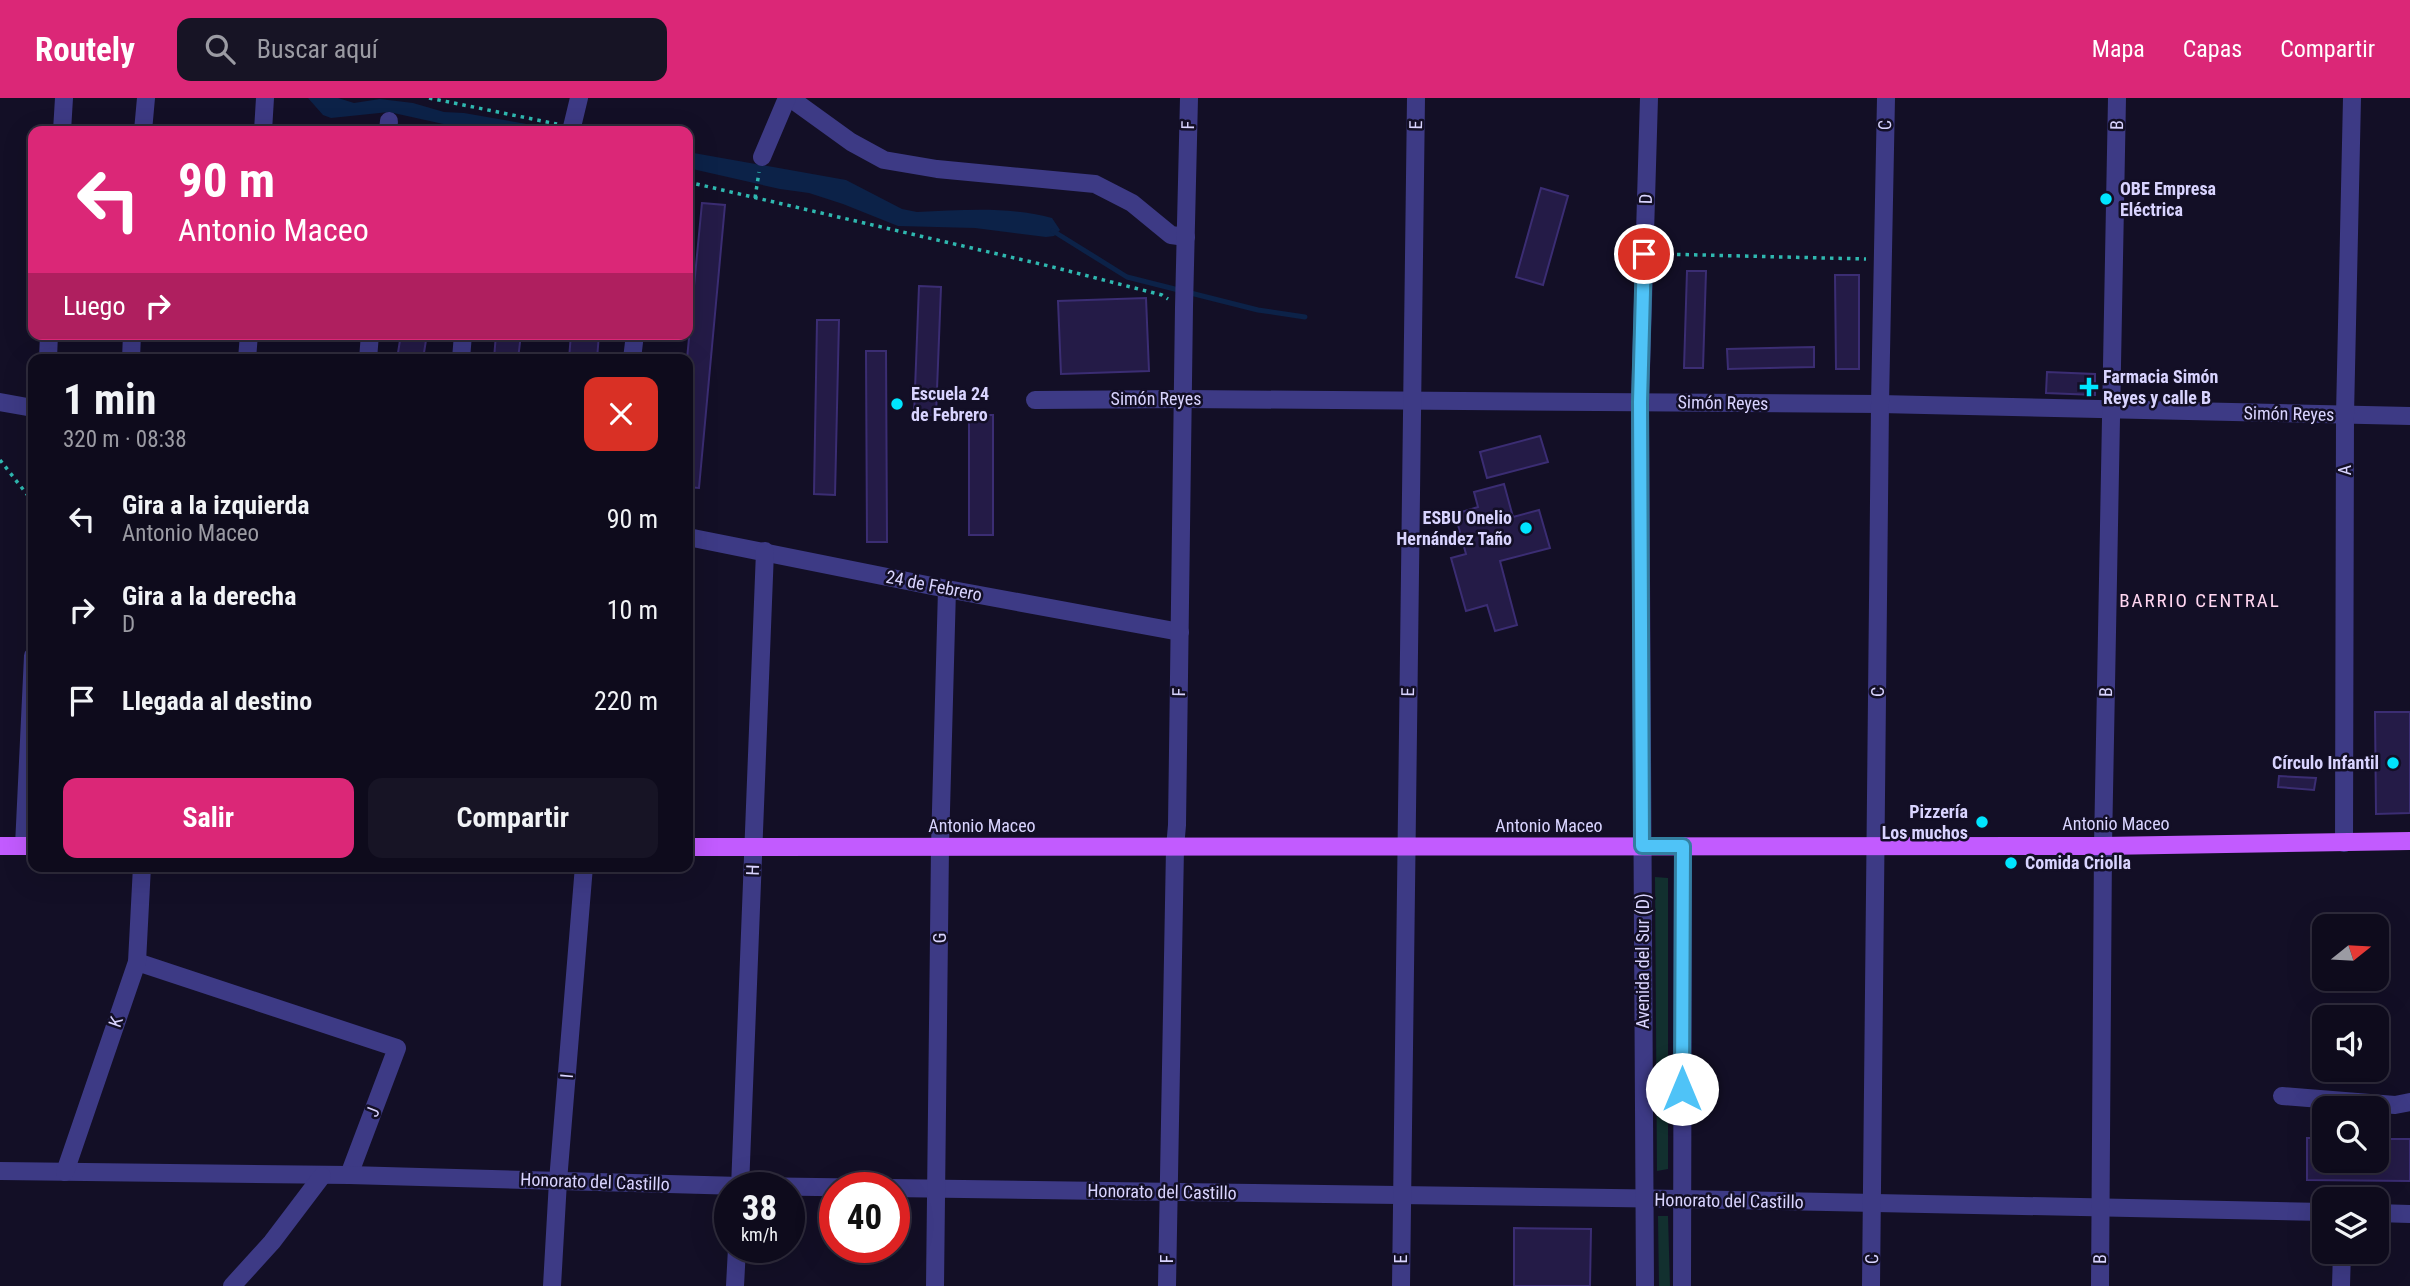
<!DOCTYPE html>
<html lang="es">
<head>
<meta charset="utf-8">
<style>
  :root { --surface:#0e0b1c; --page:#171425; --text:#f1f3f6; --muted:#9b9ba3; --line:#2e2b3b; --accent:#db2777 }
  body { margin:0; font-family:"Roboto Condensed",sans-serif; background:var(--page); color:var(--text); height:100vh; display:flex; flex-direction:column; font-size:26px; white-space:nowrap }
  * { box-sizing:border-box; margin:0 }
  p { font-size:23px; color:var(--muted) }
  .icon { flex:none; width:38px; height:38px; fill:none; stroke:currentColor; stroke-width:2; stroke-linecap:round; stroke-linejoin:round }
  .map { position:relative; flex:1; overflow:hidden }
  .sheet { position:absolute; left:28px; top:256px; width:665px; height:518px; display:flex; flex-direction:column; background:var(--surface); border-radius:14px; box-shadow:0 7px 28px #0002,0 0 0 2px var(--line) }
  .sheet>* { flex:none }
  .guide { position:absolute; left:28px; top:28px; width:665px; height:214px; border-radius:14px; box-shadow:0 7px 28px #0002,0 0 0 2px var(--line); background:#db2777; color:#fff; overflow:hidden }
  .needle { width:46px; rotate:72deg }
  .fabs { position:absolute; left:2312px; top:816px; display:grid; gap:14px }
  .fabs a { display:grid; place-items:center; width:77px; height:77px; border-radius:14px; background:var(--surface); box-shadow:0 7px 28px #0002,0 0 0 2px var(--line); font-size:35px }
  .speed { position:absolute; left:714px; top:1074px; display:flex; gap:14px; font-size:35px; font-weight:700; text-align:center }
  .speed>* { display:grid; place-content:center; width:91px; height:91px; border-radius:50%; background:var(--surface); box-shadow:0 7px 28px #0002,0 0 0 2px var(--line); line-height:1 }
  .speed small { font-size:18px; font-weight:400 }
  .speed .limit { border:10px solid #d22; background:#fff; color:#111 }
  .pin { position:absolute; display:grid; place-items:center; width:60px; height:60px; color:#fff; margin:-30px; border:4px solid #fff; border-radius:50%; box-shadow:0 2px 7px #0007 }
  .me { position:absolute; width:77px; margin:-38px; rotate:0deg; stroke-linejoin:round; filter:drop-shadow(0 0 5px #0008) }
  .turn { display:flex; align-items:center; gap:24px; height:147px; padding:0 35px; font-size:32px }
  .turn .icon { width:91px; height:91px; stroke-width:2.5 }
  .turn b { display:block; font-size:49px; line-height:60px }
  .then { display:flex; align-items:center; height:66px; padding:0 35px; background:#0003; gap:14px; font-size:26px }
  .round { display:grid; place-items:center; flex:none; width:74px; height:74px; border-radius:14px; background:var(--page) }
  .head { display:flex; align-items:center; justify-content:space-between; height:119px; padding:0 35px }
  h1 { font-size:42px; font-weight:700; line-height:52px }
  .cta { display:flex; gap:14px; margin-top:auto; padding:14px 35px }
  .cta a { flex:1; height:80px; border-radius:14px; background:var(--accent); color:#fff; font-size:28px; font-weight:700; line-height:80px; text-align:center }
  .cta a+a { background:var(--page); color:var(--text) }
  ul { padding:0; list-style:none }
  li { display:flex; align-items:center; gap:21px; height:91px; padding:0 35px }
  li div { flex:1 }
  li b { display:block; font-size:26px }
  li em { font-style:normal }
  header { display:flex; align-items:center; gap:42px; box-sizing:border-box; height:98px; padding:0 35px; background:var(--accent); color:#fff }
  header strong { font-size:33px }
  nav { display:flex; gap:38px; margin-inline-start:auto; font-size:24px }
  .search { width:490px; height:63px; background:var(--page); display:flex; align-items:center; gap:18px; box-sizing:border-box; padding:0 24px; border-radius:14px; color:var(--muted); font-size:26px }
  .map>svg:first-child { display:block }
</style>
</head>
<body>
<header>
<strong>Routely</strong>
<div class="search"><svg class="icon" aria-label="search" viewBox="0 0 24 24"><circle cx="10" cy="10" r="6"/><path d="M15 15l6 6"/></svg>Buscar aquí</div>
<nav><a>Mapa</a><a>Capas</a><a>Compartir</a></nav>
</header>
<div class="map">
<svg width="2410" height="1188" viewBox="0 0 2410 1188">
  <rect width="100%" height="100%" fill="#130f26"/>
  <g fill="#12302f">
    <path d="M1655,779L1668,780V1071L1657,1073Z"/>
    <path d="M1658,1118H1668L1670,1188H1659Z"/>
  </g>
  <g fill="#0c2248">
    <path d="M308,0H338L354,5L380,1L413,5L444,14L464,15L566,33H475L389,14L331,20L323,17Z"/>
    <path d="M688,54L846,82L902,111L917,114C962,112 1008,108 1052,120L1060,132L1054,138L1046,139L975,130L898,128L843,106L809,95L780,91L688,70Z"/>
  </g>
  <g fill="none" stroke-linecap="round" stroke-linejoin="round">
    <path stroke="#0c2248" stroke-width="5" d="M1053,133L1127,179L1258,212L1305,219"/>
  </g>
  <g fill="#241b47" stroke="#3b2d73" stroke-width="2">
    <path d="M1541,90L1568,98L1543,187L1516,179Z"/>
    <path d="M702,105L725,107L699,390L688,389L687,261Z"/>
    <path d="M1687,173H1706L1703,270H1684Z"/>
    <path d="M1835,177H1859V271H1836Z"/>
    <path d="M919,188L941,189L936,317H914Z"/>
    <path d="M1146,200L1149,273L1061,276L1058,203Z"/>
    <path d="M817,222H839L835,397L814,396Z"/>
    <path d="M401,236H427L423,261H397Z"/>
    <path d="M496,236H521L518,261H494Z"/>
    <path d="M571,236H599L597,261H569Z"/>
    <path d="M1814,249V269L1728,271L1727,251Z"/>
    <path d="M866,253H886L887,444H867Z"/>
    <path d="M2047,274L2095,276V297L2046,295Z"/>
    <rect x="969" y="317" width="24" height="120"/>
    <path d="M1540,338L1548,364L1487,380L1480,354Z"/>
    <path d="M1504,386L1513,419L1539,412L1550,450L1500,463L1517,527L1495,533L1487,507L1466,513L1451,460L1466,456L1455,416L1478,409L1474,394Z"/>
    <path d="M2375,614H2410V715L2376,716Z"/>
    <path d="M2279,678L2316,680L2314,692L2278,689Z"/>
    <path d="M2307,1040H2324V1062H2376V1041H2410V1083L2307,1082Z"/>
    <path d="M1514,1130L1591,1131L1590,1188H1514Z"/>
  </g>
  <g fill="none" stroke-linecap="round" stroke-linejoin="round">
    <g stroke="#2fb8b0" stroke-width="3.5" stroke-dasharray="3.5 5" stroke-linecap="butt">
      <path d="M429,0L557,26"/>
      <path d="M405,30L423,33"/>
      <path d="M688,84L1049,168L1162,197L1168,201"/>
      <path d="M755,100L759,74"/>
      <path d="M1660,156L1866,161"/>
      <path d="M0,362L33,404"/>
    </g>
    <g stroke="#3d3a85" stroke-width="18">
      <path d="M790,0L851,44L884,62L937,71L1095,86L1132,105L1171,137L1186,139"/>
      <path d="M572,29L579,0"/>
      <path d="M62,33L64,0"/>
      <path d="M143,33L146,0"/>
      <path d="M263,33L265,0"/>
      <path d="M388,33L389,23"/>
      <path d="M762,59L787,0"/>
      <path d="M48,261L49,236"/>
      <path d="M131,261L132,236"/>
      <path d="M247,261L249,236"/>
      <path d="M368,261L370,236"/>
      <path d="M461,261L463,236"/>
      <path d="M632,261L635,236"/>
      <path d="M1035,302L1184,301L1880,306L2410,318"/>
      <path d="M0,304L33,310"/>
      <path d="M688,439L947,491L1180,534"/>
      <path d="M2344,745L2345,317L2352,0"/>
      <path d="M24,748L33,558"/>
      <path d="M137,864L397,950L349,1077"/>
      <path d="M2282,998L2395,1007L2410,1004"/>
      <path d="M0,1073L349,1077L740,1088L1682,1101L2324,1114"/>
      <path d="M65,1074L137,864L142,768"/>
      <path d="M740,1090L765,453"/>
      <path d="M2376,1115L2410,1116"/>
      <path d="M232,1188L272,1144L322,1078"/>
      <path d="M552,1188L558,1083L584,768"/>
      <path d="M735,1188L737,1150"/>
      <path d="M935,1188L940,749L947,491"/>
      <path d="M1167,1188L1175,750L1177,727L1184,209L1189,0"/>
      <path d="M1401,1188L1416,0"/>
      <path d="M1645,1188L1640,304L1649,0"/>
      <path d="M1682,1188L1683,748"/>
      <path d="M1871,1188L1880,306L1886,0"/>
      <path d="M2100,1188L2103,748L2117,0"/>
      <path d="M2341,1188L2342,1153"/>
    </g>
    <g stroke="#c25bff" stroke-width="18">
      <path d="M0,748H33"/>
      <path d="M688,749L2103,748L2410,743"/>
    </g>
  </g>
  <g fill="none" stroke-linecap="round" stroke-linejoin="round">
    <defs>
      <path id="route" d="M1644,156L1640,304L1642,748H1683L1682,991"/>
    </defs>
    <use href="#route" stroke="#337fa1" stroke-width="18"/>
    <use href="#route" stroke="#4fc3f7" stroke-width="12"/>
  </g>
  <g fill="#00e5ff" stroke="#130f26" stroke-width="2.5">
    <circle cx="2106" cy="101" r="7"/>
    <path d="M2085.5 278.5h7v7h7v7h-7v7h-7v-7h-7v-7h7z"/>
    <circle cx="897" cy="306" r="7"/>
    <circle cx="1526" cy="430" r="7"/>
    <circle cx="2393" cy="665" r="7"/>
    <circle cx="1982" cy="724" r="7"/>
    <circle cx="2011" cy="765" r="7"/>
  </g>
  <g text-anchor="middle" stroke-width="5" stroke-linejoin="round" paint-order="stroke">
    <g font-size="18" fill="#d9d4ff" stroke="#130f26">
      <text transform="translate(1188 27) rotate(-89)" y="6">F</text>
      <text transform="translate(1416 27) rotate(-89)" y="6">E</text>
      <text transform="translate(1885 27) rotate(-89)" y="6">C</text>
      <text transform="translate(2117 27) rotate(-89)" y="6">B</text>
      <text transform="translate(1646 101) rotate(-88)" y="6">D</text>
      <text x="1156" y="307">Simón Reyes</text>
      <text transform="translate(1723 305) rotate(1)" y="6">Simón Reyes</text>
      <text transform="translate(2289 316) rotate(1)" y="6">Simón Reyes</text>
      <text transform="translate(2345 372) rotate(-90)" y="6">A</text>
      <text transform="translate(934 488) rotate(11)" y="6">24 de Febrero</text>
      <text transform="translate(1179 594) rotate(-89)" y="6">F</text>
      <text transform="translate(1408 594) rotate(-89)" y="6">E</text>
      <text transform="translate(1878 594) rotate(-90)" y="6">C</text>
      <text transform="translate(2106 594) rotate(-89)" y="6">B</text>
      <text x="2116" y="732">Antonio Maceo</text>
      <text x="982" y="734">Antonio Maceo</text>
      <text x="1549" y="734">Antonio Maceo</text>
      <text transform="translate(753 772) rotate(-88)" y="6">H</text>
      <text transform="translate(940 840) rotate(-90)" y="6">G</text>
      <text transform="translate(1643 863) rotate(-90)" y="6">Avenida del Sur (D)</text>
      <text transform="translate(116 924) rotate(-71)" y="6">K</text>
      <text transform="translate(567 978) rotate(-85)" y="6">I</text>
      <text transform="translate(373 1014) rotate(-69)" y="6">J</text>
      <text transform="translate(595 1084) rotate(2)" y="6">Honorato del Castillo</text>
      <text transform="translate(1162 1094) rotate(1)" y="6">Honorato del Castillo</text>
      <text transform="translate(1729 1103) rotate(1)" y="6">Honorato del Castillo</text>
      <text transform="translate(1167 1161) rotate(-90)" y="6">F</text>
      <text transform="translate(1401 1161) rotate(-90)" y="6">E</text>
      <text transform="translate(1872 1161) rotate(-89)" y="6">C</text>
      <text transform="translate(2100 1161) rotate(-89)" y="6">B</text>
    </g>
    <g font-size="18" font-weight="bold" fill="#d9d4ff" stroke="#130f26" text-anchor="start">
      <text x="2120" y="97">OBE Empresa<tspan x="2120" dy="21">Eléctrica</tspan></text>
      <text x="2103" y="285">Farmacia Simón<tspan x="2103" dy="21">Reyes y calle B</tspan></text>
      <text x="911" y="302">Escuela 24<tspan x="911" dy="21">de Febrero</tspan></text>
      <text x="1512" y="426" text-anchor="end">ESBU Onelio<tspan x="1512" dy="21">Hernández Taño</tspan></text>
      <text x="2379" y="671" text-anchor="end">Círculo Infantil</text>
      <text x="1968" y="720" text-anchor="end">Pizzería<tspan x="1968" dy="21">Los muchos</tspan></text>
      <text x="2025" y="771">Comida Criolla</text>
    </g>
    <g font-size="19" letter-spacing="2" fill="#ffd6f0" stroke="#130f26">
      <text x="2200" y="509">BARRIO CENTRAL</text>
    </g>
  </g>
</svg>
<div class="fabs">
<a><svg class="needle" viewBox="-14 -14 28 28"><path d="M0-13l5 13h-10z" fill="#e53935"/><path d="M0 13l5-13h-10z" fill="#9b9ba3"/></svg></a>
<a><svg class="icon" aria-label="sound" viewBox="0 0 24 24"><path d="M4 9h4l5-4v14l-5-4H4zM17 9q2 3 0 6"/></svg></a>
<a><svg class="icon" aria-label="search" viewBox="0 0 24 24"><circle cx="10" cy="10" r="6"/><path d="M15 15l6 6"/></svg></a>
<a><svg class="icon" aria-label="layers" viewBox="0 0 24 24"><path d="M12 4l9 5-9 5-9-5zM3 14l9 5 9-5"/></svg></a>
</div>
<div class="speed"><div>38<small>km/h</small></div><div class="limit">40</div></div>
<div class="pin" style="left:1644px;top:156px;background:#d93025"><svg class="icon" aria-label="arrive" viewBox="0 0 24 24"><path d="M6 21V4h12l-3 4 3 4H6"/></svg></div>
<svg class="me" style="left:1682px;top:991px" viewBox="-20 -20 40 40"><circle r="19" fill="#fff"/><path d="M0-13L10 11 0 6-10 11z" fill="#4fc3f7"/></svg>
<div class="guide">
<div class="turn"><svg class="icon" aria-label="left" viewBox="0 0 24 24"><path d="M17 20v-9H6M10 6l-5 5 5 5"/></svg><div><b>90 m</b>Antonio Maceo</div></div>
<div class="then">Luego<svg class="icon" aria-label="right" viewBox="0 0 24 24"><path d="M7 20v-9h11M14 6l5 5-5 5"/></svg></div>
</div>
<section class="sheet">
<div class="head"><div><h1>1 min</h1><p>320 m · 08:38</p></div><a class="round" style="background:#d93025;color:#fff"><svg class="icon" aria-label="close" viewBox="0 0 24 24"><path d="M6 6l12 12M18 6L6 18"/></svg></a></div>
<ul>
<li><svg class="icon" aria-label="left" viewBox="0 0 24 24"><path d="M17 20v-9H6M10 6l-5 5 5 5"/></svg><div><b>Gira a la izquierda</b><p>Antonio Maceo</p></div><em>90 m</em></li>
<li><svg class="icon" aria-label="right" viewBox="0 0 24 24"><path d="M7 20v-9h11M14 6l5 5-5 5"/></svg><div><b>Gira a la derecha</b><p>D</p></div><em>10 m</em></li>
<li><svg class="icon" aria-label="arrive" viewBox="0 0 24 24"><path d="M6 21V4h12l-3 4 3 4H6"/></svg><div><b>Llegada al destino</b></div><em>220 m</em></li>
</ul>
<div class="cta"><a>Salir</a><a>Compartir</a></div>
</section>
</div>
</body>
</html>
